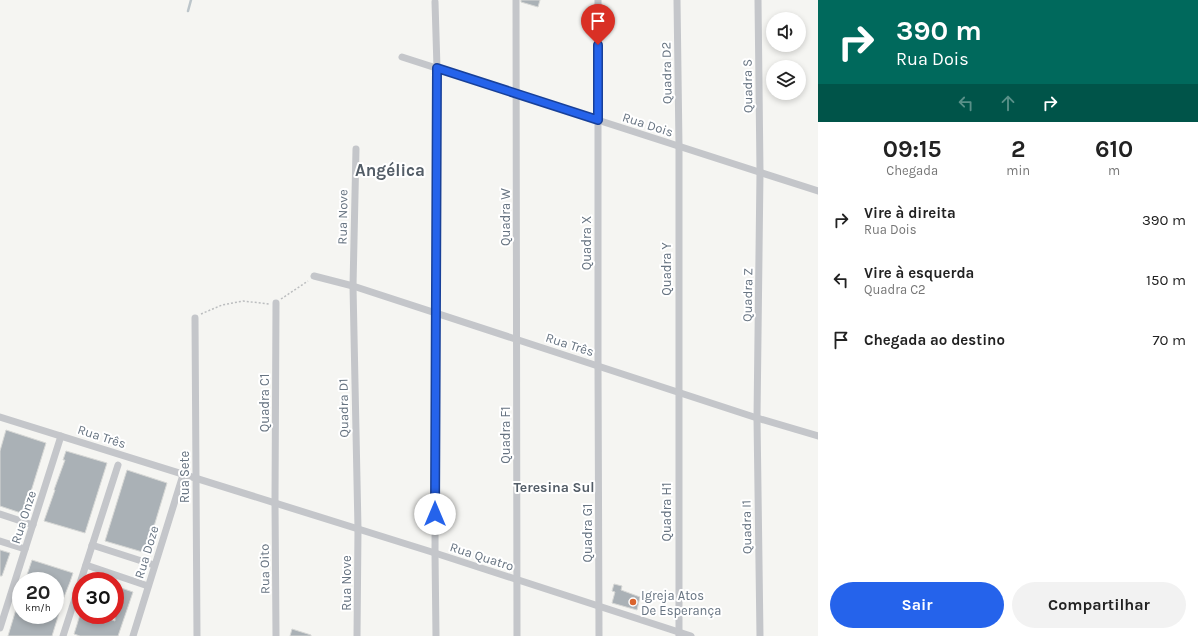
<!DOCTYPE html>
<html lang="pt">
<head>
<meta charset="utf-8">
<style>
  :root { --surface:#fff; --page:#f2f2f2; --text:#222; --muted:#767676; --accent:#2563eb }
  body { margin:0; font-family:Karla,sans-serif; background:var(--page); color:var(--text); height:100vh; display:flex; flex-direction:column; font-size:15px; white-space:nowrap }
  * { box-sizing:border-box; margin:0 }
  p { font-size:13px; color:var(--muted) }
  .icon { flex:none; width:22px; height:22px; fill:none; stroke:currentColor; stroke-width:2; stroke-linecap:round; stroke-linejoin:round }
  .map { position:relative; flex:1; overflow:hidden }
  .details { display:flex; flex-direction:column; background:var(--surface); width:380px }
  .details>* { flex:none }
  .banner { background:#00695c; color:#fff; overflow:hidden }
  .controls { position:absolute; left:766px; top:12px; display:grid; gap:8px }
  .controls a { display:grid; place-items:center; width:40px; height:40px; border-radius:50%; background:var(--surface); box-shadow:0 2px 6px #0003; font-size:20px }
  .speed { position:absolute; left:12px; top:572px; display:flex; gap:8px; font-size:20px; font-weight:700; text-align:center }
  .speed>* { display:grid; place-content:center; width:52px; height:52px; border-radius:50%; background:var(--surface); box-shadow:0 2px 6px #0003; line-height:1 }
  .speed small { font-size:10px; font-weight:400 }
  .speed .limit { border:6px solid #d22; background:#fff; color:#111 }
  .pin { position:absolute; display:grid; place-items:center; width:34px; height:34px; color:#fff; margin:-41px -17px; border-radius:50% 50% 50% 0; rotate:-45deg; box-shadow:0 0 4px #0007 }
  .pin .icon { rotate:45deg }
  .me { position:absolute; width:44px; margin:-22px; rotate:0deg; stroke-linejoin:round; filter:drop-shadow(0 0 3px #0008) }
  .turn { display:flex; align-items:center; gap:14px; height:84px; padding:0 12px; font-size:18px }
  .turn .icon { width:52px; height:52px; stroke-width:2.5 }
  .turn b { display:block; font-size:28px; line-height:34px }
  .lanes { display:flex; align-items:center; height:38px; padding:0 12px; background:#0003; justify-content:center; gap:20px; direction:ltr }
  .lanes .off { opacity:.35 }
  .eta { display:flex; justify-content:space-evenly; align-items:center; height:68px; text-align:center }
  .eta b { font-size:24px; font-weight:700; line-height:28px }
  .action { display:flex; gap:8px; margin-top:auto; padding:8px 12px }
  .action a { flex:1; height:46px; border-radius:24px; background:var(--accent); color:#fff; font-size:16px; font-weight:700; line-height:46px; text-align:center }
  .action a+a { background:var(--page); color:var(--text) }
  ul { padding:0; list-style:none }
  li { display:flex; align-items:center; gap:12px; height:60px; padding:0 12px }
  li div { flex:1 }
  li b { display:block; font-size:15px }
  li em { font-style:normal }
  main { display:flex; flex:1; min-height:0 }
  .map>svg:first-child { display:block }
</style>
</head>
<body>
<main>
<div class="map">
<svg width="818" height="636" viewBox="0 0 818 636">
  <rect width="100%" height="100%" fill="#f5f5f2"/>
  <g fill="none" stroke-linecap="round" stroke-linejoin="round">
    <path stroke="#bcc5ca" stroke-width="2.5" d="M188,11L191,0"/>
  </g>
  <g fill="#aab1b6" stroke="#d6d7d5">
    <path d="M521,0H540L538,7L521,2Z"/>
    <path d="M6,430L46,443L24,514L0,506V451Z"/>
    <path d="M66,451L107,463L85,533L44,521L55,490H54L65,460H63Z"/>
    <path d="M127,470L167,483L146,553L105,541Z"/>
    <path d="M0,550L10,553L2,576H0Z"/>
    <path d="M32,560L73,573L70,582L64,597L52,636H8L20,596H21V615H46L55,618V581H25Z"/>
    <path d="M614,584L622,586L621,590L640,597L637,610L612,603L615,592L612,591Z"/>
    <path d="M115,586L133,592L118,636H80L74,634L80,615H97L115,621Z"/>
    <path d="M292,629L311,635V636H290Z"/>
  </g>
  <g fill="none" stroke-linecap="round" stroke-linejoin="round">
    <g stroke="#bbbdbf" stroke-width="1.5" stroke-dasharray="2 2" stroke-linecap="butt">
      <path d="M281,299L308,281"/>
      <path d="M201,314L222,305L243,301L269,304"/>
    </g>
    <g stroke="#c4c6ca" stroke-width="7">
      <path d="M516,0L517,636"/>
      <path d="M598,0V365L599,636"/>
      <path d="M677,0L679,146V636"/>
      <path d="M758,0L760,172L757,418L760,636"/>
      <path d="M435,2L437,68L435,553L436,636"/>
      <path d="M402,57L818,191"/>
      <path d="M356,149L353,286L358,529L357,636"/>
      <path d="M314,276L353,286L757,418L818,436"/>
      <path d="M195,318L197,636"/>
      <path d="M0,417L435,553L691,636"/>
      <path d="M0,514L33,525"/>
      <path d="M0,541L25,549"/>
      <path d="M92,545L154,565"/>
      <path d="M86,565L148,586"/>
      <path d="M0,628L61,436"/>
      <path d="M63,636L118,465"/>
      <path d="M133,636L183,475"/>
      <path d="M276,636L275,502L276,303"/>
    </g>
  </g>
  <g fill="none" stroke-linecap="round" stroke-linejoin="round">
    <defs>
      <path id="route" d="M435,514L437,68L598,120V45"/>
    </defs>
    <use href="#route" stroke="#184099" stroke-width="10"/>
    <use href="#route" stroke="#2563eb" stroke-width="7"/>
  </g>
  <circle fill="#da642d" stroke="#fff" stroke-width="1.5" cx="633" cy="602" r="4"/>
  <g text-anchor="middle" stroke-width="4" stroke-linejoin="round" paint-order="stroke">
    <g font-size="13" fill="#667381" stroke="#fff">
      <text transform="translate(666 73) rotate(-91)" y="5">Quadra D2</text>
      <text transform="translate(747 86) rotate(-91)" y="5">Quadra S</text>
      <text transform="translate(648 124) rotate(18)" y="5">Rua Dois</text>
      <text transform="translate(342 217) rotate(-89)" y="5">Rua Nove</text>
      <text transform="translate(505 217) rotate(-90)" y="5">Quadra W</text>
      <text transform="translate(586 243) rotate(-90)" y="5">Quadra X</text>
      <text transform="translate(666 269) rotate(-90)" y="5">Quadra Y</text>
      <text transform="translate(747 295) rotate(-89)" y="5">Quadra Z</text>
      <text transform="translate(570 344) rotate(18)" y="5">Rua Três</text>
      <text transform="translate(264 403) rotate(-90)" y="5">Quadra C1</text>
      <text transform="translate(343 408) rotate(-91)" y="5">Quadra D1</text>
      <text transform="translate(505 435) rotate(-90)" y="5">Quadra F1</text>
      <text transform="translate(102 436) rotate(18)" y="5">Rua Três</text>
      <text transform="translate(184 477) rotate(-90)" y="5">Rua Sete</text>
      <text transform="translate(666 512) rotate(-90)" y="5">Quadra H1</text>
      <text transform="translate(23 517) rotate(-72)" y="5">Rua Onze</text>
      <text transform="translate(746 527) rotate(-91)" y="5">Quadra I1</text>
      <text transform="translate(587 533) rotate(-90)" y="5">Quadra G1</text>
      <text transform="translate(146 552) rotate(-73)" y="5">Rua Doze</text>
      <text transform="translate(482 556) rotate(18)" y="5">Rua Quatro</text>
      <text transform="translate(264 569) rotate(-91)" y="5">Rua Oito</text>
      <text transform="translate(346 583) rotate(-90)" y="5">Rua Nove</text>
    </g>
    <g font-size="13" fill="#667381" stroke="#fff" text-anchor="start">
      <text x="641" y="600">Igreja Atos<tspan x="641" dy="15">De Esperança</tspan></text>
    </g>
    <g font-size="14" font-weight="bold" fill="#535d67" stroke="#fff">
      <text x="554" y="492">Teresina Sul</text>
    </g>
    <g font-size="17" font-weight="bold" fill="#535d67" stroke="#fff">
      <text x="390" y="176">Angélica</text>
    </g>
  </g>
</svg>
<div class="controls">
<a><svg class="icon" aria-label="sound" viewBox="0 0 24 24"><path d="M4 9h4l5-4v14l-5-4H4zM17 9q2 3 0 6"/></svg></a>
<a><svg class="icon" aria-label="layers" viewBox="0 0 24 24"><path d="M12 4l9 5-9 5-9-5zM3 14l9 5 9-5"/></svg></a>
</div>
<div class="speed"><div>20<small>km/h</small></div><div class="limit">30</div></div>
<div class="pin" style="left:598px;top:45px;background:#d93025"><svg class="icon" aria-label="arrive" viewBox="0 0 24 24"><path d="M6 21V4h12l-3 4 3 4H6"/></svg></div>
<svg class="me" style="left:435px;top:514px" viewBox="-20 -20 40 40"><circle r="19" fill="#fff"/><path d="M0-13L10 11 0 6-10 11z" fill="#2563eb"/></svg>
</div>
<section class="details">
<div class="banner">
<div class="turn"><svg class="icon" aria-label="right" viewBox="0 0 24 24"><path d="M7 20v-9h11M14 6l5 5-5 5"/></svg><div><b>390 m</b>Rua Dois</div></div>
<div class="lanes"><svg class="icon off" aria-label="left" viewBox="0 0 24 24"><path d="M17 20v-9H6M10 6l-5 5 5 5"/></svg><svg class="icon off" aria-label="ahead" viewBox="0 0 24 24"><path d="M12 20V5M6 11l6-6 6 6"/></svg><svg class="icon" aria-label="right" viewBox="0 0 24 24"><path d="M7 20v-9h11M14 6l5 5-5 5"/></svg></div>
</div>
<div class="eta">
<div><b>09:15</b><p>Chegada</p></div>
<div><b>2</b><p>min</p></div>
<div><b>610</b><p>m</p></div>
</div>
<ul>
<li><svg class="icon" aria-label="right" viewBox="0 0 24 24"><path d="M7 20v-9h11M14 6l5 5-5 5"/></svg><div><b>Vire à direita</b><p>Rua Dois</p></div><em>390 m</em></li>
<li><svg class="icon" aria-label="left" viewBox="0 0 24 24"><path d="M17 20v-9H6M10 6l-5 5 5 5"/></svg><div><b>Vire à esquerda</b><p>Quadra C2</p></div><em>150 m</em></li>
<li><svg class="icon" aria-label="arrive" viewBox="0 0 24 24"><path d="M6 21V4h12l-3 4 3 4H6"/></svg><div><b>Chegada ao destino</b></div><em>70 m</em></li>
</ul>
<div class="action"><a>Sair</a><a>Compartilhar</a></div>
</section>
</main>
</body>
</html>
